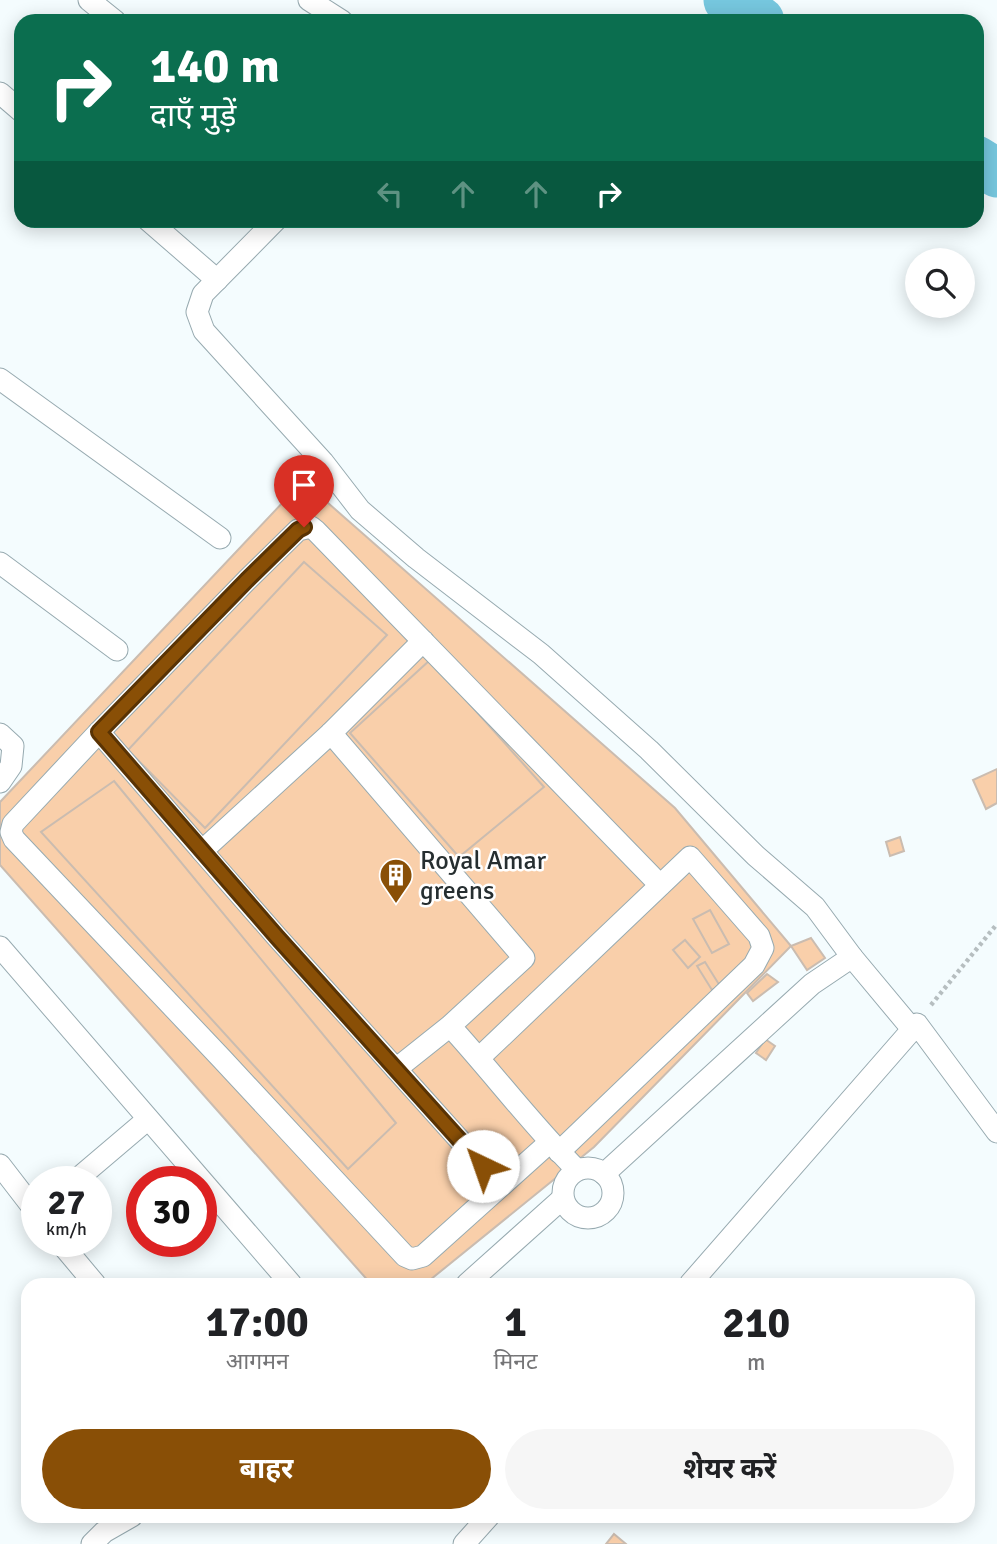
<!DOCTYPE html>
<html lang="hi">
<head>
<meta charset="utf-8">
<style>
  :root { --surface:#fff; --page:#f6f6f6; --text:#202124; --muted:#757577; --accent:#894f06 }
  body { margin:0; font-family:Signika,"Noto Sans Devanagari",sans-serif; background:var(--page); color:var(--text); height:100vh; display:flex; flex-direction:column; font-size:26px; white-space:nowrap }
  * { box-sizing:border-box; margin:0 }
  p { font-size:23px; color:var(--muted) }
  .icon { flex:none; width:38px; height:38px; fill:none; stroke:currentColor; stroke-width:2; stroke-linecap:round; stroke-linejoin:round }
  .map { position:relative; flex:1; overflow:hidden }
  .sheet { position:absolute; left:21px; top:1278px; width:954px; height:245px; display:flex; flex-direction:column; background:var(--surface); border-radius:21px; box-shadow:0 4px 18px #0003 }
  .sheet>* { flex:none }
  .top-card { position:absolute; left:14px; top:14px; width:970px; height:214px; border-radius:21px; box-shadow:0 4px 18px #0003; background:#0b6e4f; color:#fff; overflow:hidden }
  .tools { position:absolute; left:905px; top:248px; display:grid; gap:14px }
  .tools a { display:grid; place-items:center; width:70px; height:70px; border-radius:50%; background:var(--surface); box-shadow:0 4px 18px #0003; font-size:35px }
  .speed { position:absolute; left:21px; top:1166px; display:flex; gap:14px; font-size:35px; font-weight:700; text-align:center }
  .speed>* { display:grid; place-content:center; width:91px; height:91px; border-radius:50%; background:var(--surface); box-shadow:0 4px 18px #0003; line-height:1 }
  .speed small { font-size:18px; font-weight:400 }
  .speed .limit { border:10px solid #d22; background:#fff; color:#111 }
  .pin { position:absolute; display:grid; place-items:center; width:60px; height:60px; color:#fff; margin:-72px -30px; border-radius:50% 50% 50% 0; rotate:-45deg; box-shadow:0 0 7px #0007 }
  .pin .icon { rotate:45deg }
  .me { position:absolute; width:77px; margin:-38px; rotate:318deg; stroke-linejoin:round; filter:drop-shadow(0 0 5px #0008) }
  .turn { display:flex; align-items:center; gap:24px; height:147px; padding:0 21px; font-size:32px }
  .turn .icon { width:91px; height:91px; stroke-width:2.5 }
  .turn b { display:block; font-size:49px; line-height:60px }
  .lanes { display:flex; align-items:center; height:66px; padding:0 21px; background:#0003; justify-content:center; gap:35px; direction:ltr }
  .lanes .off { opacity:.35 }
  .eta { display:flex; justify-content:space-evenly; align-items:center; height:119px; text-align:center }
  .eta b { font-size:42px; font-weight:700; line-height:49px }
  .button { display:flex; gap:14px; margin-top:auto; padding:14px 21px }
  .button a { flex:1; height:80px; border-radius:42px; background:var(--accent); color:#fff; font-size:28px; font-weight:700; line-height:80px; text-align:center }
  .button a+a { background:var(--page); color:var(--text) }
  .map>svg:first-child { display:block }
</style>
</head>
<body>
<div class="map">
<svg width="997" height="1544" viewBox="0 0 997 1544">
  <rect width="100%" height="100%" fill="#f4fcfe"/>
  <g fill="none" stroke-linecap="round" stroke-linejoin="round">
    <g stroke="#76c7de" stroke-width="49">
      <path d="M728,0L760,21"/>
      <path d="M976,160L997,173"/>
    </g>
  </g>
  <g fill="#f9cfaa" stroke="#cabcb0" stroke-width="2">
    <path d="M303,481L675,808L791,946L594,1147L425,1284H371L0,865V802Z"/>
    <path d="M304,562L387,635L205,828L128,750Z"/>
    <path d="M430,660L544,787L459,857L350,733Z"/>
    <path d="M997,769V803L986,809L973,780Z"/>
    <path d="M114,781L396,1123L348,1169L41,832Z"/>
    <path d="M900,837L904,851L890,856L886,842Z"/>
    <path d="M710,910L729,944L712,953L693,919Z"/>
    <path d="M811,938L825,958L807,970L791,946Z"/>
    <path d="M685,940L700,957L688,968L673,950Z"/>
    <path d="M705,962L720,986L712,990L697,966Z"/>
    <path d="M767,974L778,982L753,1001L747,993Z"/>
    <path d="M765,1039L775,1046L766,1060L756,1053Z"/>
    <path d="M614,1534L626,1544H606Z"/>
  </g>
  <g fill="none" stroke-linecap="round" stroke-linejoin="round">
    <defs>
      <g id="minor">
        <path d="M89,0L115,21"/>
        <path d="M309,0L342,21"/>
        <path d="M0,93L21,111"/>
        <path d="M148,220L217,280"/>
        <path d="M276,220L203,294L197,312L204,331L323,462L360,510L416,558L541,654L649,750L756,856L815,907L852,957"/>
        <path d="M0,379L220,538"/>
        <path d="M0,563L117,650"/>
        <path d="M99,732L247,580L298,530L311,527L316,531L660,885"/>
        <path d="M331,733L423,641"/>
        <path d="M0,734L13,746L11,766L0,782"/>
        <path d="M202,851L99,732L13,824L11,832L14,839L222,1059L405,1256L412,1259L423,1256L550,1142"/>
        <path d="M0,947L291,1284"/>
        <path d="M450,1026L396,1069L277,937L202,851L331,733L524,958L450,1026C493,1073 532,1125 577,1170"/>
        <path d="M479,1058L690,857L759,936L763,948L754,965L559,1152"/>
        <path d="M396,1069L500,1185"/>
        <path d="M0,1165L37,1213"/>
        <circle cx="588" cy="1193" r="25"/>
        <path d="M604,1174L812,984L852,957L912,1029"/>
        <path d="M75,1181L148,1119"/>
        <path d="M59,1241L95,1284"/>
        <path d="M467,1284L563,1198"/>
        <path d="M690,1284L917,1024L997,1132"/>
        <path d="M92,1544L104,1532L132,1516"/>
        <path d="M464,1544L489,1516"/>
      </g>
    </defs>
    <use href="#minor" stroke="#97aab0" stroke-width="23"/>
    <path stroke="#b6bec0" stroke-width="4.5" stroke-dasharray="3.5 3.5" stroke-linecap="butt" d="M931,1005L997,924"/>
    <use href="#minor" stroke="#fff" stroke-width="21"/>
  </g>
  <g fill="none" stroke-linecap="round" stroke-linejoin="round">
    <defs>
      <path id="route" d="M304,527L298,530L247,580L99,732L277,937L483,1166"/>
    </defs>
    <use href="#route" stroke="#593304" stroke-width="18"/>
    <use href="#route" stroke="#894f06" stroke-width="12"/>
  </g>
  <defs>
    <symbol id="building-pin" viewBox="-11 -11 22 30"><path d="M0 17L-7.5 6A9.5 9.5 0 1 1 7.5 6Z" fill="#894f06" stroke="#fff"/><path d="M-4-6H4V6H1V3H-1V6H-4ZM-2.5-4.3h1.7v1.8h-1.7ZM.8-4.3h1.7v1.8H.8ZM-2.5-1h1.7V.8h-1.7ZM.8-1h1.7V.8H.8Z" fill="#fff"/></symbol>
  </defs>
  <g fill-rule="evenodd">
    <use href="#building-pin" x="377" y="856" width="38" height="52"/>
  </g>
  <g text-anchor="middle" stroke-width="5" stroke-linejoin="round" paint-order="stroke">
    <g font-size="26" fill="#262e30" stroke="#fff" text-anchor="start">
      <text x="420" y="869">Royal Amar<tspan x="420" dy="30">greens</tspan></text>
    </g>
  </g>
</svg>
<div class="tools">
<a><svg class="icon" aria-label="search" viewBox="0 0 24 24"><circle cx="10" cy="10" r="6"/><path d="M15 15l6 6"/></svg></a>
</div>
<div class="speed"><div>27<small>km/h</small></div><div class="limit">30</div></div>
<div class="pin" style="left:304px;top:527px;background:#d93025"><svg class="icon" aria-label="arrive" viewBox="0 0 24 24"><path d="M6 21V4h12l-3 4 3 4H6"/></svg></div>
<svg class="me" style="left:483px;top:1166px" viewBox="-20 -20 40 40"><circle r="19" fill="#fff"/><path d="M0-13L10 11 0 6-10 11z" fill="#894f06"/></svg>
<div class="top-card">
<div class="turn"><svg class="icon" aria-label="right" viewBox="0 0 24 24"><path d="M7 20v-9h11M14 6l5 5-5 5"/></svg><div><b>140 m</b>दाएँ मुड़ें</div></div>
<div class="lanes"><svg class="icon off" aria-label="left" viewBox="0 0 24 24"><path d="M17 20v-9H6M10 6l-5 5 5 5"/></svg><svg class="icon off" aria-label="ahead" viewBox="0 0 24 24"><path d="M12 20V5M6 11l6-6 6 6"/></svg><svg class="icon off" aria-label="ahead" viewBox="0 0 24 24"><path d="M12 20V5M6 11l6-6 6 6"/></svg><svg class="icon" aria-label="right" viewBox="0 0 24 24"><path d="M7 20v-9h11M14 6l5 5-5 5"/></svg></div>
</div>
<section class="sheet">
<div class="eta">
<div><b>17:00</b><p>आगमन</p></div>
<div><b>1</b><p>मिनट</p></div>
<div><b>210</b><p>m</p></div>
</div>
<div class="button"><a>बाहर</a><a>शेयर करें</a></div>
</section>
</div>
</body>
</html>
